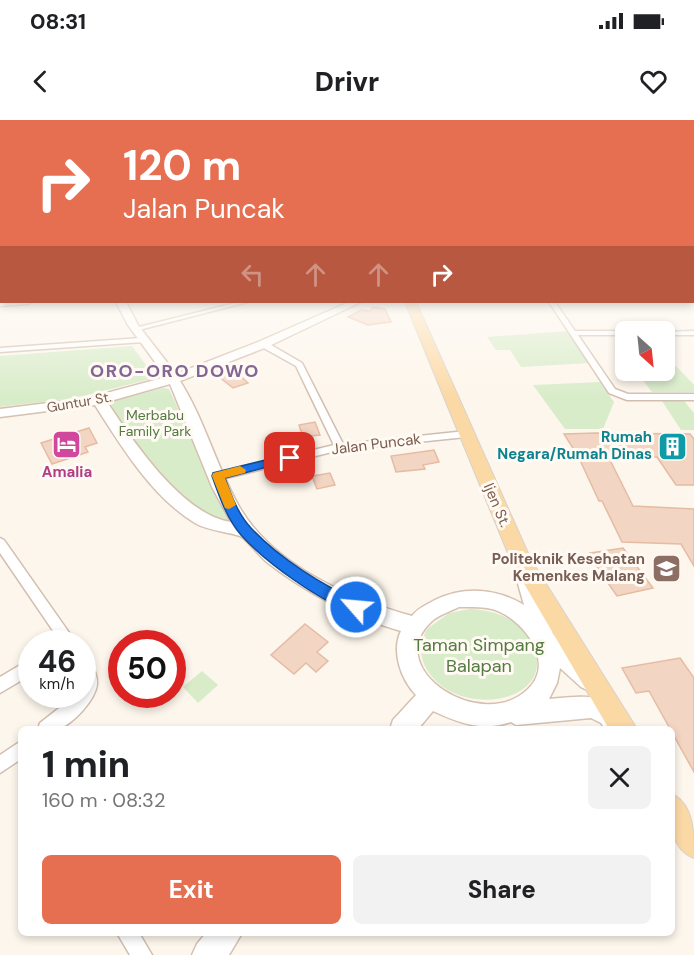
<!DOCTYPE html>
<html lang="en">
<head>
<meta charset="utf-8">
<style>
  :root { --surface:#fff; --page:#f2f2f2; --text:#202124; --muted:#757577; --accent:#e76f51 }
  body { margin:0; font-family:"DM Sans",sans-serif; background:var(--page); color:var(--text); height:100vh; display:flex; flex-direction:column; font-size:22px; white-space:nowrap }
  * { box-sizing:border-box; margin:0 }
  p { font-size:20px; color:var(--muted) }
  .icon { flex:none; width:33px; height:33px; fill:none; stroke:currentColor; stroke-width:2; stroke-linecap:round; stroke-linejoin:round }
  .map { position:relative; flex:1; overflow:hidden }
  .side { position:absolute; left:18px; top:606px; width:657px; height:210px; display:flex; flex-direction:column; background:var(--surface); border-radius:9px; box-shadow:0 3px 9px #0003 }
  .side>* { flex:none }
  .banner { position:absolute; left:0px; top:0px; width:694px; height:183px; box-shadow:0 3px 9px #0003; background:#e76f51; color:#fff; overflow:hidden }
  .needle { width:39px; rotate:153deg }
  .controls { position:absolute; left:615px; top:201px; display:grid; gap:12px }
  .controls a { display:grid; place-items:center; width:60px; height:60px; border-radius:9px; background:var(--surface); box-shadow:0 3px 9px #0003; font-size:30px }
  .speed { position:absolute; left:18px; top:510px; display:flex; gap:12px; font-size:30px; font-weight:700; text-align:center }
  .speed>* { display:grid; place-content:center; width:78px; height:78px; border-radius:50%; background:var(--surface); box-shadow:0 3px 9px #0003; line-height:1 }
  .speed small { font-size:15px; font-weight:400 }
  .speed .limit { border:9px solid #d22; background:#fff; color:#111 }
  .pin { position:absolute; display:grid; place-items:center; width:51px; height:51px; color:#fff; margin:-26px; border-radius:12px; box-shadow:0 3px 9px #0006 }
  .me { position:absolute; width:66px; margin:-33px; rotate:297deg; stroke-linejoin:round; filter:drop-shadow(0 0 4px #0008) }
  .turn { display:flex; align-items:center; gap:21px; height:126px; padding:0 24px; font-size:27px }
  .turn .icon { width:78px; height:78px; stroke-width:2.5 }
  .turn b { display:block; font-size:42px; line-height:51px }
  .lanes { display:flex; align-items:center; height:57px; padding:0 24px; background:#0003; justify-content:center; gap:30px; direction:ltr }
  .lanes .off { opacity:.35 }
  .round { display:grid; place-items:center; flex:none; width:63px; height:63px; border-radius:9px; background:var(--page) }
  .headline { display:flex; align-items:center; justify-content:space-between; height:102px; padding:0 24px }
  h1 { font-size:36px; font-weight:800; line-height:45px }
  .action { display:flex; gap:12px; margin-top:auto; padding:12px 24px }
  .action a { flex:1; height:69px; border-radius:9px; background:var(--accent); color:#fff; font-size:24px; font-weight:800; line-height:69px; text-align:center }
  .action a+a { background:var(--page); color:var(--text) }
  .status { display:flex; justify-content:space-between; align-items:center; height:42px; padding:0 30px; background:var(--surface); direction:ltr }
  .status svg { height:16px; fill:currentColor }
  header { display:flex; justify-content:space-between; align-items:center; height:78px; padding:0 24px; background:var(--surface); font-size:27px; font-weight:800 }
  .map>svg:first-child { display:block }
</style>
</head>
<body>
<div class="status"><b>08:31</b><svg viewBox="0 0 49 12"><path d="M0 12V9h3v3zM5 12V6h3v6zM10 12V3h3v9zM15 12V0h3v12zM26 1h20v11H26zM47 4h2v5h-2z"/></svg></div>
<header><svg class="icon" aria-label="back" viewBox="0 0 24 24"><path d="M15 5l-7 7 7 7"/></svg>Drivr<svg class="icon" aria-label="heart" viewBox="0 0 24 24"><path d="M12 20l-8-8c-3-5 5-10 8-4 3-6 11-1 8 4z"/></svg></header>
<div class="map">
<svg width="694" height="835" viewBox="0 0 694 835">
  <rect width="100%" height="100%" fill="#fdf6ec"/>
  <g fill="#d8ecc9">
    <path d="M569,211L590,243L521,247L510,230H496L487,217Z"/>
    <path d="M132,226L154,256L151,259L75,278L0,287V236Z"/>
    <path d="M665,245L676,246L694,265V272H652L636,251L664,250Z"/>
    <path d="M600,262L614,282L603,309H565L533,265Z"/>
    <path d="M163,268L169,269L230,401L228,403C205,402 149,345 136,326C127,313 119,299 111,285L114,281Z"/>
    <path d="M662,281H684L694,293V310H681Z"/>
    <path d="M470,489C494,490 517,498 530,519C566,582 457,603 426,548C419,536 420,522 427,509L449,493Z"/>
    <path d="M202,551L218,565L198,583L183,567Z"/>
  </g>
  <g fill="#f3d5c3" stroke="#e6bba3" stroke-width="1.5">
    <path d="M373,187L385,189L391,202L368,205L348,197L361,190L370,191Z"/>
    <path d="M230,247L235,251L248,263L233,268L214,253Z"/>
    <path d="M315,302L320,315L303,317L299,305Z"/>
    <path d="M89,308L97,323L85,327L88,332L52,344L41,323Z"/>
    <path d="M596,313L690,314L694,319V365H676L657,337L608,336L633,386L694,389V446L681,424L622,422L602,381H599L578,336L564,314Z"/>
    <path d="M434,330L439,342L423,345L425,349L396,352L391,336Z"/>
    <path d="M330,353L335,365L317,369L312,356Z"/>
    <path d="M623,428L653,468L617,476L592,440H595L590,433Z"/>
    <path d="M305,504L328,522L317,532L328,541L316,552L306,543L294,554L271,535Z"/>
    <path d="M680,538L694,558V652L649,571L636,573L622,548Z"/>
  </g>
  <g fill="none" stroke-linecap="round" stroke-linejoin="round">
    <defs>
      <g id="street">
        <rect x="0" y="172" width="2" height="4"/>
        <path d="M0,182H31L28,184L0,186Z"/>
        <path d="M239,182H248L135,211L131,209Z"/>
        <path d="M549,182H555L575,211H629L626,212V215H578L615,269L628,274H694V280H627L609,273Z"/>
        <path d="M694,211V215H664V212H661Z"/>
        <path d="M141,218H144V222L0,232V228Z"/>
        <path d="M260,222H266L302,243L343,324L466,311L471,314L466,317L340,330L218,360L214,358L213,356L214,354L334,325L296,246L260,226Z"/>
        <path d="M0,418L4,420L77,524H62L0,433Z"/>
        <path d="M82,536L87,537C91,545 98,554 97,564C96,579 72,606 57,609C51,610 44,609 38,609L40,603L77,574H82Z"/>
        <path d="M32,538V554L0,573V557Z"/>
        <path d="M21,621V639L0,653V635Z"/>
        <path d="M117,813H139L152,835H130Z"/>
      </g>
      <g id="secondary">
        <path d="M116,182H126L138,205L176,254L258,222L349,182H361L267,227L180,261C204,299 215,342 236,381C268,443 348,479 412,496C418,488 426,485 435,480C464,466 496,468 524,485L515,453L518,448L525,445L532,448L553,514L597,553L600,560L597,567L589,571L581,567L560,548L557,563L549,579C584,576 615,570 631,609H605L601,603L591,598L516,605L511,602C482,612 459,603 433,591L418,609H390L393,600L416,575C401,560 391,531 401,511C352,497 307,473 268,443C258,435 251,424 242,417C236,413 208,411 195,403C152,377 121,326 95,285L0,297V289L88,278L166,257L128,205ZM170,264L212,367L231,402C182,395 133,321 107,282ZM459,487C473,487 488,486 500,492C526,504 555,543 528,569C482,614 381,549 431,502C438,495 451,491 459,487Z"/>
        <path d="M206,813H242L229,835H192L197,824Z"/>
      </g>
      <g id="primary">
        <path d="M405,182H416L531,440L637,609H609L512,443Z"/>
        <path d="M672,674C694,685 694,713 694,738C667,727 672,698 672,674Z"/>
      </g>
    </defs>
    <use href="#street" stroke="#d1beb0" stroke-width="3"/>
    <use href="#secondary" stroke="#d6c0b0" stroke-width="3"/>
    <use href="#primary" stroke="#dad1cd" stroke-width="2"/>
    <use href="#street" fill="#fff" fill-rule="evenodd"/>
    <use href="#secondary" fill="#fff" fill-rule="evenodd"/>
    <use href="#primary" fill="#fbd9a5" fill-rule="evenodd"/>
  </g>
  <linearGradient id="sky" x2="0" y2="1"><stop stop-color="#97c7e8"/><stop offset="0.58" stop-color="#fefbf6"/><stop offset="1" stop-color="#fefbf6" stop-opacity="0"/></linearGradient>
  <rect width="694" height="279" fill="url(#sky)"/>
  <path fill="#1a73e8" stroke="#114b97" stroke-width="1.5" d="M290,334L294,335V340L225,358C231,375 238,394 251,408C279,438 323,466 362,483L364,487L362,492L356,494C320,481 267,444 241,415C227,399 219,376 212,356L213,353Z"/>
  <path fill="#f59e0b" d="M240,346L246,350L245,353L225,358L236,385L229,389L225,388L212,356L213,353Z"/>
  <defs>
    <symbol id="hotel-square" viewBox="-11 -11 22 22"><rect x="-9" y="-9" width="18" height="18" rx="4" fill="#d1479c" stroke="#fffaf3"/><path d="M-6-4.5h1.5V1H6V5H4.5V3h-9V5H-6ZM-4 0a1.8 1.8 0 1 1 3.6 0ZM.5 0V-2.5h3Q6-2.5 6 0Z" fill="#fff"/></symbol>
    <symbol id="building-square" viewBox="-11 -11 22 22"><rect x="-9" y="-9" width="18" height="18" rx="4" fill="#0f9aa8" stroke="#fffaf3"/><path d="M-4-6H4V6H1V3H-1V6H-4ZM-2.5-4.3h1.7v1.8h-1.7ZM.8-4.3h1.7v1.8H.8ZM-2.5-1h1.7V.8h-1.7ZM.8-1h1.7V.8H.8Z" fill="#fff"/></symbol>
    <symbol id="university-square" viewBox="-11 -11 22 22"><rect x="-9" y="-9" width="18" height="18" rx="4" fill="#8d6e63" stroke="#fffaf3"/><path d="M0-5L7-2L0 1L-7-2ZM-4 1L0 2.5L4 1V4Q0 6-4 4Z" fill="#fff"/></symbol>
  </defs>
  <g fill-rule="evenodd">
    <use href="#hotel-square" x="50" y="308" width="33" height="33"/>
    <use href="#building-square" x="656" y="310" width="33" height="33"/>
    <use href="#university-square" x="650" y="432" width="33" height="33"/>
  </g>
  <g text-anchor="middle" stroke-width="6" stroke-linejoin="round" paint-order="stroke">
    <g font-size="14" fill="#7a5c4d" stroke="#fffaf3">
      <text transform="translate(79 282) rotate(-10)" y="5">Guntur St.</text>
    </g>
    <g font-size="14" fill="#537a41" stroke="#fffaf3">
      <text x="155" y="300">Merbabu<tspan x="155" dy="16">Family Park</tspan></text>
    </g>
    <g font-size="15" font-weight="bold" fill="#0d838f" stroke="#fffaf3" text-anchor="end">
      <text x="652" y="322">Rumah<tspan x="652" dy="17">Negara/Rumah Dinas</tspan></text>
    </g>
    <g font-size="15" fill="#7a5c4d" stroke="#fffaf3">
      <text transform="translate(376 324) rotate(-7)" y="5">Jalan Puncak</text>
      <text transform="translate(497 385) rotate(67)" y="5">Ijen St.</text>
    </g>
    <g font-size="15" font-weight="bold" fill="#b23c85" stroke="#fffaf3">
      <text x="67" y="357">Amalia</text>
    </g>
    <g font-size="15" font-weight="bold" fill="#785e54" stroke="#fffaf3" text-anchor="end">
      <text x="645" y="444">Politeknik Kesehatan<tspan x="645" dy="17">Kemenkes Malang</tspan></text>
    </g>
    <g font-size="18" font-weight="bold" letter-spacing="1.5" fill="#846695" stroke="#fffaf3">
      <text x="175" y="257">ORO-ORO DOWO</text>
    </g>
    <g font-size="18" fill="#537a41" stroke="#fffaf3">
      <text x="479" y="531">Taman Simpang<tspan x="479" dy="21">Balapan</tspan></text>
    </g>
  </g>
</svg>
<div class="controls">
<a><svg class="needle" viewBox="-14 -14 28 28"><path d="M0-13l5 13h-10z" fill="#e53935"/><path d="M0 13l5-13h-10z" fill="#757577"/></svg></a>
</div>
<div class="speed"><div>46<small>km/h</small></div><div class="limit">50</div></div>
<div class="pin" style="left:290px;top:338px;background:#d93025"><svg class="icon" aria-label="arrive" viewBox="0 0 24 24"><path d="M6 21V4h12l-3 4 3 4H6"/></svg></div>
<svg class="me" style="left:356px;top:487px" viewBox="-20 -20 40 40"><circle r="17" fill="#1a73e8" stroke="#fff" stroke-width="3"/><path d="M0-11L8 9 0 5-8 9z" fill="#fff"/></svg>
<div class="banner">
<div class="turn"><svg class="icon" aria-label="right" viewBox="0 0 24 24"><path d="M7 20v-9h11M14 6l5 5-5 5"/></svg><div><b>120 m</b>Jalan Puncak</div></div>
<div class="lanes"><svg class="icon off" aria-label="left" viewBox="0 0 24 24"><path d="M17 20v-9H6M10 6l-5 5 5 5"/></svg><svg class="icon off" aria-label="ahead" viewBox="0 0 24 24"><path d="M12 20V5M6 11l6-6 6 6"/></svg><svg class="icon off" aria-label="ahead" viewBox="0 0 24 24"><path d="M12 20V5M6 11l6-6 6 6"/></svg><svg class="icon" aria-label="right" viewBox="0 0 24 24"><path d="M7 20v-9h11M14 6l5 5-5 5"/></svg></div>
</div>
<section class="side">
<div class="headline"><div><h1>1 min</h1><p>160 m · 08:32</p></div><a class="round"><svg class="icon" aria-label="close" viewBox="0 0 24 24"><path d="M6 6l12 12M18 6L6 18"/></svg></a></div>
<div class="action"><a>Exit</a><a>Share</a></div>
</section>
</div>
</body>
</html>
